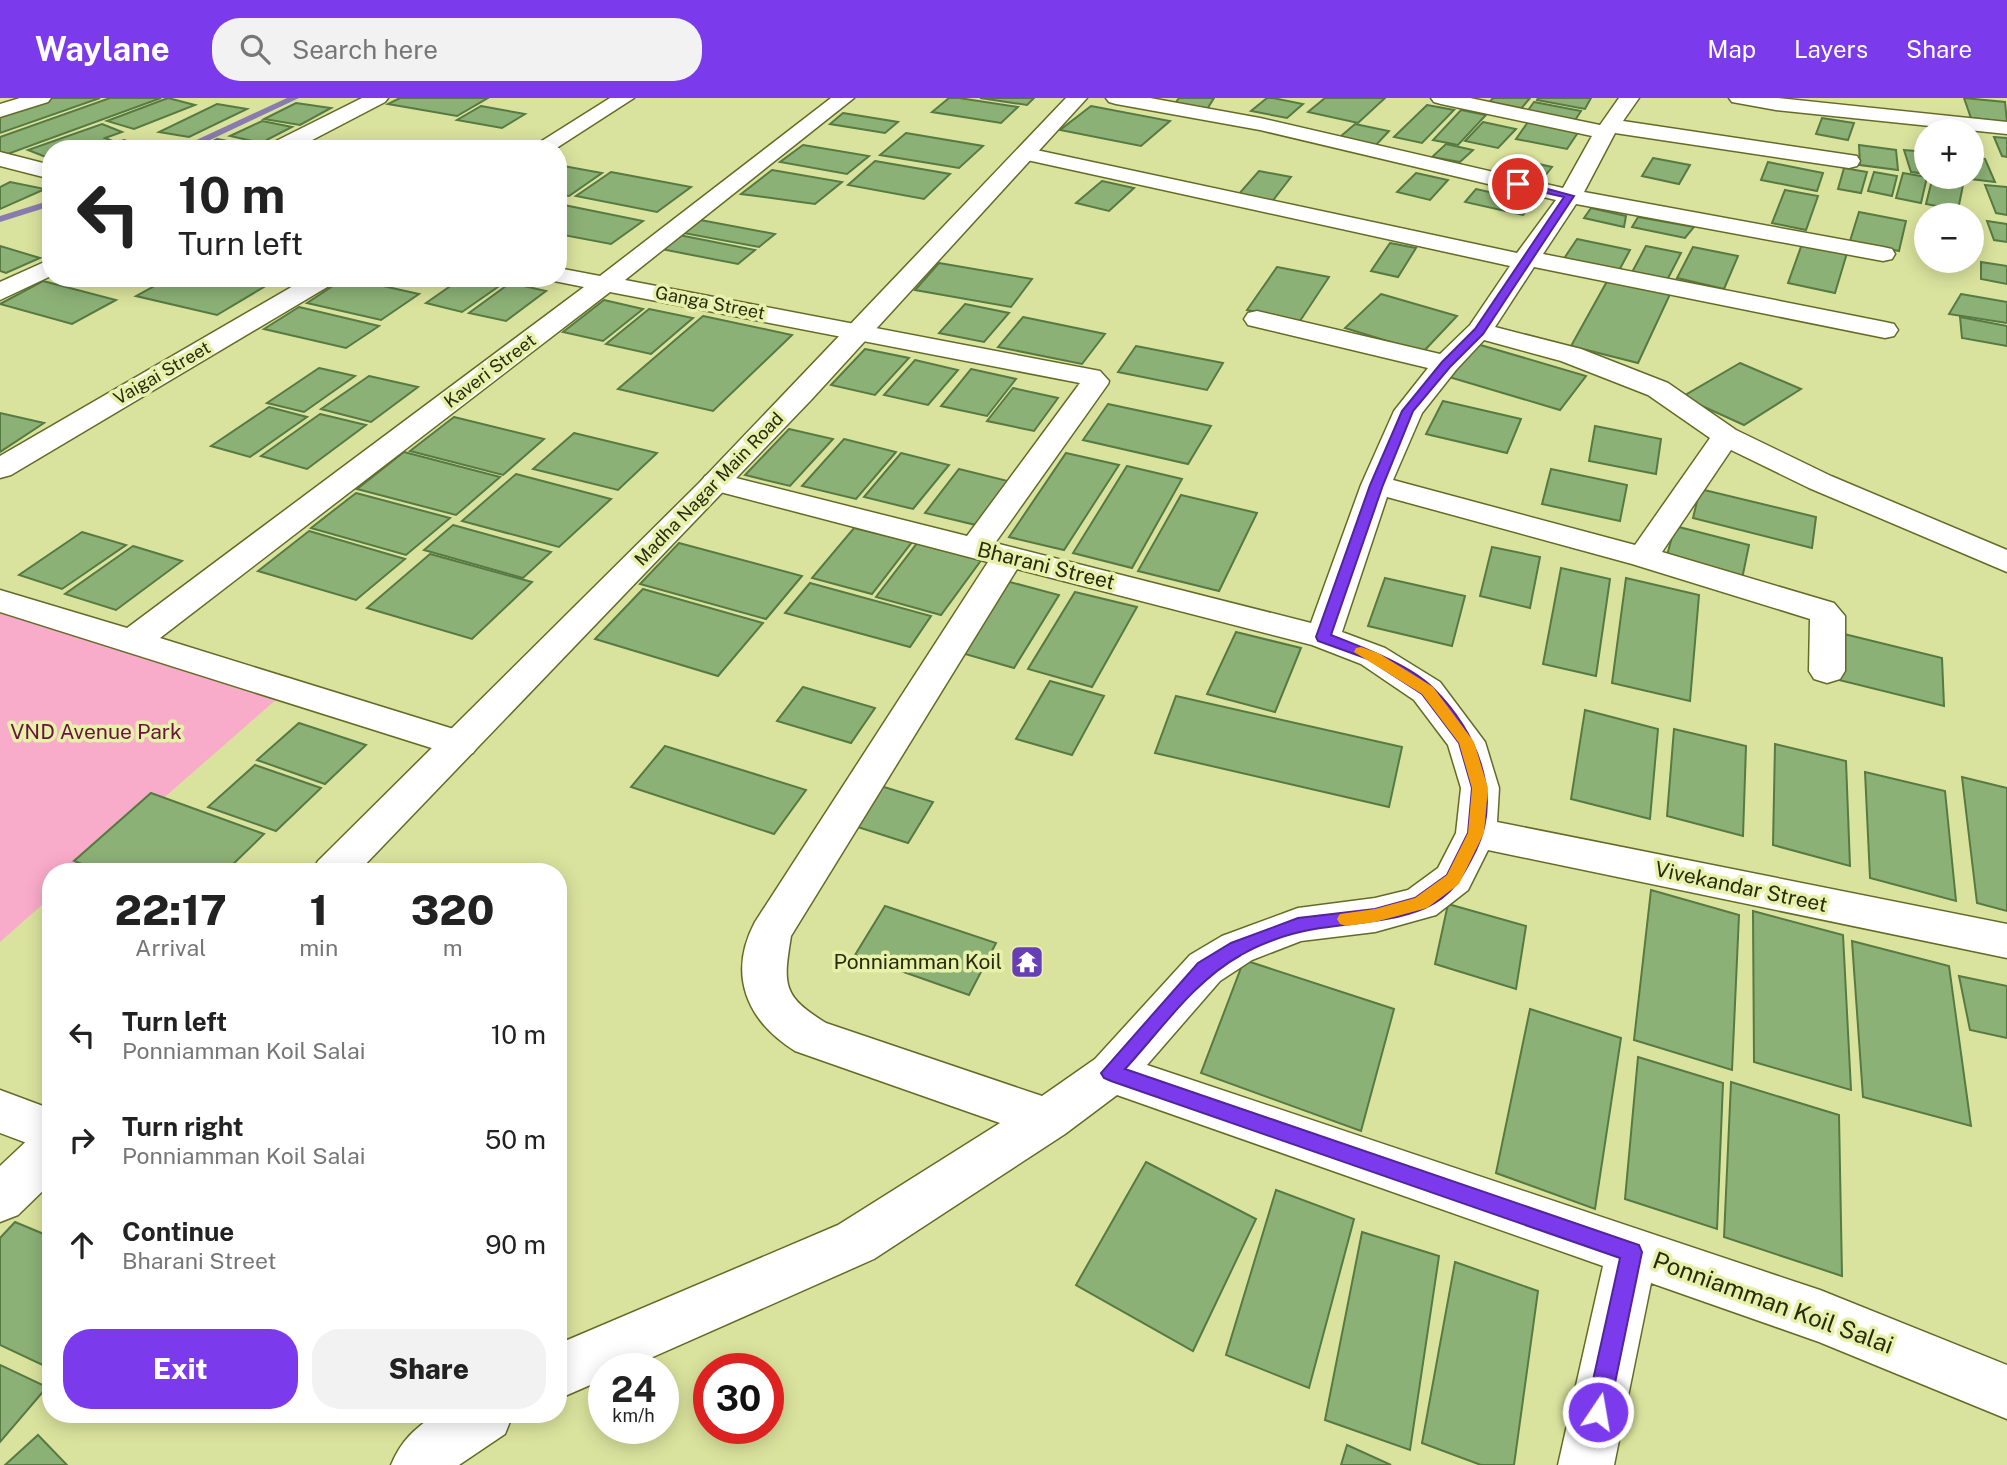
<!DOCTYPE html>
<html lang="en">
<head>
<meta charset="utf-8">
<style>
  :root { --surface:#fff; --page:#f2f2f2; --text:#222; --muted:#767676; --accent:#7c3aed }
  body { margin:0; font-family:"Public Sans",sans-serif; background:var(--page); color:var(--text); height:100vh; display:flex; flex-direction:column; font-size:26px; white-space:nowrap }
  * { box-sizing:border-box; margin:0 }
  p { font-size:23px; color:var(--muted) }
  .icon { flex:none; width:38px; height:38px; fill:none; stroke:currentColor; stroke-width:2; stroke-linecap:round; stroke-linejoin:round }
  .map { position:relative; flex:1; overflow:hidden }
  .details { position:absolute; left:42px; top:765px; width:525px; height:560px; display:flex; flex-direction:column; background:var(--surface); border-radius:28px; box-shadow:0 4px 18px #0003 }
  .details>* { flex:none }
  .guide { position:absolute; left:42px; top:42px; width:525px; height:147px; border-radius:28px; box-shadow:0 4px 18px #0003; background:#fff; color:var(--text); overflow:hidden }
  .fabs { position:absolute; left:1914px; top:21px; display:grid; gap:14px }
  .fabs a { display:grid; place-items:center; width:70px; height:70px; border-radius:50%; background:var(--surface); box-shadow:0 4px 18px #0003; font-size:35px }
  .speed { position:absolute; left:588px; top:1255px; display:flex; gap:14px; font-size:35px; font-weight:700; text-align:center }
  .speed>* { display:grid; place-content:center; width:91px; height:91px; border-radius:50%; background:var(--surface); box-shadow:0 4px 18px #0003; line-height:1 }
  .speed small { font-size:18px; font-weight:400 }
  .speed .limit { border:10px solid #d22; background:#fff; color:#111 }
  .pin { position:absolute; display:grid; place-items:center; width:60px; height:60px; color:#fff; margin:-30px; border:4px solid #fff; border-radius:50%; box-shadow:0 2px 7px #0007 }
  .me { position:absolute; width:77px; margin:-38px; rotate:12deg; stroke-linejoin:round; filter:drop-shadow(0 0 5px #0008) }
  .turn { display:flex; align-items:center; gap:24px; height:147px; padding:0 21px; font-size:32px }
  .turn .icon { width:91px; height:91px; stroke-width:2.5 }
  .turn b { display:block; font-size:49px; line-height:60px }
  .eta { display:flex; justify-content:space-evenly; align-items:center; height:119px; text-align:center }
  .eta b { font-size:42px; font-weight:800; line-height:49px }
  .action { display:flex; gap:14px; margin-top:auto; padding:14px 21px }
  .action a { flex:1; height:80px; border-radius:28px; background:var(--accent); color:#fff; font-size:28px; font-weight:800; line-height:80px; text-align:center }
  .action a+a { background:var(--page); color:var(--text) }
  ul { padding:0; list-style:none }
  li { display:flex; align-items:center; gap:21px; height:105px; padding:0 21px }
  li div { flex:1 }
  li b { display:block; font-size:26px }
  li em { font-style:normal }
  header { display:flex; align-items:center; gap:42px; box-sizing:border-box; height:98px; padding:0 35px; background:var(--accent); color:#fff }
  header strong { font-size:33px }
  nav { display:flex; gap:38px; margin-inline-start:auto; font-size:24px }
  .search { width:490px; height:63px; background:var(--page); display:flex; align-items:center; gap:18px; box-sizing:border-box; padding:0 24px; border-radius:28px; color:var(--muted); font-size:26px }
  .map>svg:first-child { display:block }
</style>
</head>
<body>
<header>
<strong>Waylane</strong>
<div class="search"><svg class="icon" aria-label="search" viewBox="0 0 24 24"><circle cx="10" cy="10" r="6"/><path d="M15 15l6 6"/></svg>Search here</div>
<nav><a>Map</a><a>Layers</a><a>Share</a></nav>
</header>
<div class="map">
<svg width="2007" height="1367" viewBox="0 0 2007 1367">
  <rect width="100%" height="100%" fill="#dae39d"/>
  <path fill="#f9acca" d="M13,507L285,594L80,773L51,774V799L0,844V516Z"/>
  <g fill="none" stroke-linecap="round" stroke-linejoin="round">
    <g fill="#897baf" fill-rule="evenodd">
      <path d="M287,0H299L191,51H177Z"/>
      <path d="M51,102V108L0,124V118Z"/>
    </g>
  </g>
  <g fill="#8cb176" stroke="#577a42" stroke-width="2">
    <path d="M47,0H100L0,35V16Z"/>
    <path d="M110,0H161L5,57L0,55V39Z"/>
    <path d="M168,0L195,7L134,31L107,23Z"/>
    <path d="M400,0H488L457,18L388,6Z"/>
    <path d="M949,0H959L1018,9L1001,25L932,14Z"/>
    <path d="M980,0H1034L1027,7Z"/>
    <path d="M1179,0H1214L1206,13L1173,8Z"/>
    <path d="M1267,0H1273L1303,6L1287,20L1251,13Z"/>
    <path d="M1325,0H1385L1358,25L1308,14Z"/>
    <path d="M1493,0H1530L1519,13L1487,7Z"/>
    <path d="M1538,0H1591L1585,11L1537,2Z"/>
    <path d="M1964,0L2005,4L2007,24L1971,20Z"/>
    <path d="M1534,4L1581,13L1574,24L1526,15Z"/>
    <path d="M296,5L331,10L300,27L264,21Z"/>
    <path d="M217,6L247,11L189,39L159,34Z"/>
    <path d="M1427,7L1454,12L1422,45L1394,39Z"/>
    <path d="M481,8L525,16L502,30L457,22Z"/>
    <path d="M1091,8L1170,23L1141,48L1060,32Z"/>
    <path d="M1461,12L1486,17L1458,47L1433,42Z"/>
    <path d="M843,15L898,24L885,35L830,26Z"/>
    <path d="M1822,20L1854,25L1848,42L1816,36Z"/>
    <path d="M262,23L292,29L261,45L230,38Z"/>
    <path d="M1483,24L1516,31L1498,50L1465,43Z"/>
    <path d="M1528,24L1579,33L1567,51L1516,41Z"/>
    <path d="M102,26L122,34L105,40L115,44L96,51H51V61L28,52Z"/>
    <path d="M1355,26L1389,33L1376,47L1340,39Z"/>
    <path d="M906,35L983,48L959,70L880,57Z"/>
    <path d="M1994,39L2007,40V59L2002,58Z"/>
    <path d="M217,41L254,48L248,51H198Z"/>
    <path d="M124,42L148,51H100Z"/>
    <path d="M1446,46L1473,52L1460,64L1432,59Z"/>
    <path d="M803,47L869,58L847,76L780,64Z"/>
    <path d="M1859,47L1896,52L1898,72L1860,67Z"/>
    <path d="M1904,52L1927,54V76L1911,74Z"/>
    <path d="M1972,59L1985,61L1995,84L1954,79H1972Z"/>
    <path d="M1511,60L1552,69L1545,78L1503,69Z"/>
    <path d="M1653,60L1690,67L1679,86L1642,78Z"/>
    <path d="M875,63L950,76L924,101L848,87Z"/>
    <path d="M1768,64L1823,75L1817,93L1761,82Z"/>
    <path d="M558,67L602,75L569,98L558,96Z"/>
    <path d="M1844,70L1867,74L1861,95L1838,91Z"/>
    <path d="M772,72L842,84L815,106L741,96Z"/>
    <path d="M1259,73L1291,79L1271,105L1237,98Z"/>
    <path d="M611,74L691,89L657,114L576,98Z"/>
    <path d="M1874,74L1897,78L1892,98L1868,93Z"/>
    <path d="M1416,75L1448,82L1430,102L1397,94Z"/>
    <path d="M1903,75L1927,79L1921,105L1896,100Z"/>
    <path d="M1932,82L1963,87L1958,112L1926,106Z"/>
    <path d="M1102,83L1134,90L1109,113L1076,105Z"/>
    <path d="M10,84L45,91L0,111V89Z"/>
    <path d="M1985,87L2007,89V117L1996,115Z"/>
    <path d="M1476,91L1534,104L1523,117L1465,104Z"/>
    <path d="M1785,92L1818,98L1806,132L1772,125Z"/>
    <path d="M564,107L643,123L611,146L558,136V111Z"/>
    <path d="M1591,110L1626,118L1624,129L1584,120Z"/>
    <path d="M1859,114L1906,123L1899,153L1850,143Z"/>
    <path d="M1638,119L1694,129L1685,140L1632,129Z"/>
    <path d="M695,121L775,136L759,149L678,134Z"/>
    <path d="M1987,123L2007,126V144L1994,142Z"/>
    <path d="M674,136L755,152L738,166L656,150Z"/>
    <path d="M1577,141L1630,152L1616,178L1561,165Z"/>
    <path d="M1390,145L1416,150L1398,179L1371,173Z"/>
    <path d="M1802,146L1847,155L1835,195L1788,185Z"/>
    <path d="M0,148L40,160L6,175L0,173Z"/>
    <path d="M1646,148L1681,155L1665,186L1630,178Z"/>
    <path d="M1693,149L1738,158L1724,191L1677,180Z"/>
    <path d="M1981,164L2007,168V186L1981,181Z"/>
    <path d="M939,165L1032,181L1011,209L915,192Z"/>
    <path d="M1277,169L1329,179L1300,223L1247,212Z"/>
    <path d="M1610,178L1672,192L1638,265L1571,248Z"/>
    <path d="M169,180H279L217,217L136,198Z"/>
    <path d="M345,180H347L419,196L381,222L307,205Z"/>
    <path d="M462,180H488L505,184L462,214L426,205Z"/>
    <path d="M43,183L116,202L72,226L0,206Z"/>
    <path d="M510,185L546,193L506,223L469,215Z"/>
    <path d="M1381,196L1457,218L1423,254L1345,230Z"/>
    <path d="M1961,196L2007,204V225L1949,216Z"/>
    <path d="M604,202L643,211L603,243L563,234Z"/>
    <path d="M965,206L1009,215L984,244L939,235Z"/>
    <path d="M299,209L379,228L346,250L264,231Z"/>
    <path d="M649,211L693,220L651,256L606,246Z"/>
    <path d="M703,218L792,237L713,313L618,291Z"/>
    <path d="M1023,219L1105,236L1082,266L998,249Z"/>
    <path d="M1960,219L2007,228V248L1962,240Z"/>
    <path d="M1477,246L1586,278L1560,312L1449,279Z"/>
    <path d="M1136,248L1223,265L1207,292L1118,274Z"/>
    <path d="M865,251L909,260L875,297L831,287Z"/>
    <path d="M915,262L958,272L928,307L884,297Z"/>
    <path d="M1740,265L1801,291L1744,327L1682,299Z"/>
    <path d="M319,270L355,278L304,314L267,305Z"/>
    <path d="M971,271L1016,281L987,318L941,308Z"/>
    <path d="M369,278L418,289L371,324L321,311Z"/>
    <path d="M1013,290L1058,300L1034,333L987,323Z"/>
    <path d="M1443,303L1521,321L1507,355L1426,336Z"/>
    <path d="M1108,306L1211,328L1188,366L1083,342Z"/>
    <path d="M269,309L307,319L250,359L211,348Z"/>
    <path d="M0,315L44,325L0,354Z"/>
    <path d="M320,316L366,327L307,371L261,358Z"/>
    <path d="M454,319L544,341L503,377L410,353Z"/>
    <path d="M1595,328L1661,341L1656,376L1589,363Z"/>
    <path d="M789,331L833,341L790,388L745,377Z"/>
    <path d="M574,335L657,355L618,392L533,371Z"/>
    <path d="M844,341L896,354L856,401L802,388Z"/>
    <path d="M404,354L500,379L456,417L357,391Z"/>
    <path d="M901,355L949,367L913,411L864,399Z"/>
    <path d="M1066,355L1119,367L1064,452L1009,439Z"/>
    <path d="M1127,368L1182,381L1132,470L1073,455Z"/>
    <path d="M959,371L1008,383L976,427L925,415Z"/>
    <path d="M1551,371L1627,387L1620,423L1542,406Z"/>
    <path d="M516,376L611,401L559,449L462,423Z"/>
    <path d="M1700,391L1816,419L1812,450L1693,420Z"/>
    <path d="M356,395L450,420L406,457L311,430Z"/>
    <path d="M1181,397L1257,415L1219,493L1138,473Z"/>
    <path d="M453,427L551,454L523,480L424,452Z"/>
    <path d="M1675,428L1749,447L1742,481L1666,461Z"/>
    <path d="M854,430L912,444L872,496L812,480Z"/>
    <path d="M309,433L405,461L356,502L258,473Z"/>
    <path d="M82,434L126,447L62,491L19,477Z"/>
    <path d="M918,444L982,461L941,517L876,499Z"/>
    <path d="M679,445L802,478L766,521L640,486Z"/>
    <path d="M133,448L182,463L116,512L65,496Z"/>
    <path d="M1492,449L1540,459L1530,510L1480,498Z"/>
    <path d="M430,456L532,484L472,541L367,510Z"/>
    <path d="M1561,470L1610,481L1596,578L1543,566Z"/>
    <path d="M1385,480L1465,498L1452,548L1368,528Z"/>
    <path d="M1626,480L1699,497L1690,603L1612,585Z"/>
    <path d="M1006,483L1059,497L1014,570L958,554Z"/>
    <path d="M810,485L931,518L910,549L785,515Z"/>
    <path d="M643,491L763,525L718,578L595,541Z"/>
    <path d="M1075,494L1137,509L1092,589L1028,571Z"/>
    <path d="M1236,534L1301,550L1275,614L1207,596Z"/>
    <path d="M1836,534L1942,560L1944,608L1835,581Z"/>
    <path d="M1050,583L1104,598L1072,657L1016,641Z"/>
    <path d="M803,589L875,610L851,645L777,623Z"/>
    <path d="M1176,598L1402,649L1389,709L1155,655Z"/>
    <path d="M1585,612L1658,631L1650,721L1571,701Z"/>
    <path d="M299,625L366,647L325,686L257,662Z"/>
    <path d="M1674,631L1746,648L1743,738L1667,718Z"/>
    <path d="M1775,646L1846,663L1850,768L1773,747Z"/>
    <path d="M665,648L806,692L774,736L631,689Z"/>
    <path d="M255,667L321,690L276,733L208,709Z"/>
    <path d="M1865,674L1945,693L1956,803L1870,780Z"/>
    <path d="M1962,679L2007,690V813L1977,805Z"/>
    <path d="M871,685L933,704L908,745L845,725Z"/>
    <path d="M151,695L264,736L225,774H103L74,763Z"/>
    <path d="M1651,792L1739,817L1732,972L1634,942Z"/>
    <path d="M1448,806L1526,828L1516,891L1435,866Z"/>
    <path d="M885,808L996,845L969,897L855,857Z"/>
    <path d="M1753,813L1843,837L1851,992L1754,964Z"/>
    <path d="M1852,843L1949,868L1971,1028L1863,999Z"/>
    <path d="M1244,862L1394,911L1361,1033L1201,975Z"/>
    <path d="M1959,878L2007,888V940L1970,932Z"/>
    <path d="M1530,911L1621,940L1595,1111L1496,1075Z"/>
    <path d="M1638,959L1723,985L1717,1131L1625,1101Z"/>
    <path d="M1731,984L1839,1017L1842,1178L1724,1139Z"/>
    <path d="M1146,1064L1256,1121L1193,1253L1076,1187Z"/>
    <path d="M1276,1092L1354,1121L1309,1290L1226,1257Z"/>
    <path d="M15,1124L51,1139V1271L0,1247V1140Z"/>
    <path d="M1362,1134L1439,1158L1410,1352L1325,1322Z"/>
    <path d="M1455,1164L1538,1193L1514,1367H1481L1422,1345Z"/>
    <path d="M0,1267L47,1289L0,1344Z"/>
    <path d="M38,1337L67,1367H5Z"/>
    <path d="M1347,1347L1391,1367H1341Z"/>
  </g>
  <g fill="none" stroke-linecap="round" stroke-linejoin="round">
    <defs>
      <g id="street">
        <path d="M20,0H51L48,4L0,19V6Z"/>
        <path d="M362,0H388L385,4L295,51H267L270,46Z"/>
        <path d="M610,0H634L555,51H529Z"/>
        <path d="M831,0H854L625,182L1100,273L1109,283L1108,286L995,445L1311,525L1361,387L1394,313L1428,270L1248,227L1244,221L1248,215L1257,213L1440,256L1470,227L1510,168L1027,62L1019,61L1016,56L1019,51L1027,50L1517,155L1556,102L1260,32L1116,6L1109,4L1106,0H1150L1260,20L1563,90L1592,38L1441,6L1434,4L1431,0H1470L1600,27L1619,0H1639L1623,23L1857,58L1860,63L1857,68L1849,70L1615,35L1584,94L1883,149L1892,151L1895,156L1892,161L1883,163L1576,106L1543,156L1885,224L1894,226L1898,232L1894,238L1885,240L1534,169L1495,229L1581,251L1668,285L1736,332L1831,378L2007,452V474L1809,390L1731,352L1662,454L1834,505L1845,518V573L1840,581L1827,585L1814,581L1809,573L1810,521L1632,466L1387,399L1342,534L1385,550L1440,584L1485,644L1499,690L1497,724L2007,826V860L1488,752L1468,792L1436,817L1375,834L1301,843L1252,862L1220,883L1147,967L1820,1192L2007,1267V1321L1819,1244L1651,1185L1614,1367H1558L1603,1168L1117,997L1065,1036L874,1161L628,1270H604V1281L558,1301V1246L838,1127L1000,1025L795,953C747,923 727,877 755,824L988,464L705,390L701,384L705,378L716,375L967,438L1080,285L610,194L160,540L473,637L479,646L473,655L460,659L0,514V492L127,530L584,189L549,182L548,180H558V170L600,178ZM1484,242L1561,263L1648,297L1710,340L1635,447L1393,382L1422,315L1456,272ZM1017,471L1312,547L1361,566L1414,602L1448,647L1461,690L1456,735L1438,770L1408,792L1375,800L1298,810L1222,838L1190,857L1095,961L1042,998L826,925C782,898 783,887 791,838Z"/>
        <path d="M1729,0H1777L2007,24V36L1776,12L1732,4Z"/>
        <path d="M0,54L51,67V81L0,68Z"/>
        <path d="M51,161V178L0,202V184Z"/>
        <path d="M307,180H337L334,185L11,377L0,380V358Z"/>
        <path d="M0,992L51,1011V1054L0,1035Z"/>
        <path d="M436,1316H513L505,1336L459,1367H391C401,1343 414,1331 436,1316Z"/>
      </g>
      <g id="secondary">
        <path d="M1066,0H1087L812,301L358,774H312L318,763L699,385Z"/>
        <path d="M51,1030V1085L18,1117L0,1124V1068L34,1036Z"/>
      </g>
    </defs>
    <use href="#street" stroke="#646b26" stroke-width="3"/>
    <use href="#secondary" stroke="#646b26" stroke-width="3"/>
    <use href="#street" fill="#fff" fill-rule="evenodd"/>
    <use href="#secondary" fill="#fff" fill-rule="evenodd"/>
  </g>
  <path fill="#7c3aed" stroke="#51269a" stroke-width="2" d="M1518,83L1574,98L1483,236L1450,269L1413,313L1383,387L1331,537C1362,549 1410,567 1433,590C1476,633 1503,695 1476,752C1463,778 1453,798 1425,810C1385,827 1342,824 1300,834C1282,838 1258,847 1241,857C1194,883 1161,932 1125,971L1639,1147L1642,1154L1609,1314L1606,1322L1598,1325L1589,1322L1586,1314L1620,1160L1111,983L1104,980L1101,975L1198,865L1231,845L1298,820L1375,811L1415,800L1447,777L1468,735L1472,690L1459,645L1422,596L1368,561L1318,543L1316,539L1370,387L1402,313L1442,264L1475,231L1564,99L1515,88L1514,86Z"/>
  <path fill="#f59e0b" d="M1361,549L1378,555L1433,589L1474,644L1488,690L1484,735L1459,786L1427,810L1375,824L1346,828L1340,826L1337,821L1340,816L1375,811L1415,800L1447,777L1468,735L1472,690L1459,645L1422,596L1354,554L1356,550Z"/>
  <defs>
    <symbol id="temple-square" viewBox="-11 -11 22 22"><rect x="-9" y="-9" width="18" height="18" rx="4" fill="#683eb6" stroke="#e7f1aa"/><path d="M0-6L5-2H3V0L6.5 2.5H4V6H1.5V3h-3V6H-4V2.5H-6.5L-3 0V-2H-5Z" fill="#fff"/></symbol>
  </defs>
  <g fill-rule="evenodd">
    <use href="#temple-square" x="1008" y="845" width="38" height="38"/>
  </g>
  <g text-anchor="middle" stroke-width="7" stroke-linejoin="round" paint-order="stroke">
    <g font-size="18" fill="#282b0f" stroke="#e7f1aa">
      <text transform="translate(710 205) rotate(11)" y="6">Ganga Street</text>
      <text transform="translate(490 273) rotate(-37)" y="6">Kaveri Street</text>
      <text transform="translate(162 275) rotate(-30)" y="6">Vaigai Street</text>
      <text transform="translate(709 391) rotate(-46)" y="6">Madha Nagar Main Road</text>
    </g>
    <g font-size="21" fill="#282b0f" stroke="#e7f1aa">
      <text transform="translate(1046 468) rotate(14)" y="7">Bharani Street</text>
      <text transform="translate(1741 789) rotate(12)" y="7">Vivekandar Street</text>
    </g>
    <g font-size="21" fill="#68143f" stroke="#e7f1aa">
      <text x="96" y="641">VND Avenue Park</text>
    </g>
    <g font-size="21" fill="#282b0f" stroke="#e7f1aa" text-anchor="end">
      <text x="1002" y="871">Ponniamman Koil</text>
    </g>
    <g font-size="24" fill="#282b0f" stroke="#e7f1aa">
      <text transform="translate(1773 1205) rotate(20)" y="8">Ponniamman Koil Salai</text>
    </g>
  </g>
</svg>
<div class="fabs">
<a>+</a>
<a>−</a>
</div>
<div class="speed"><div>24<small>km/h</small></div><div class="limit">30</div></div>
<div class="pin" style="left:1518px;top:86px;background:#d93025"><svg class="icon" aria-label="arrive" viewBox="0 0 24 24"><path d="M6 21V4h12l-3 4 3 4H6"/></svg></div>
<svg class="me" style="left:1598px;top:1314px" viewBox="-20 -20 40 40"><circle r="17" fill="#7c3aed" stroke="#fff" stroke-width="3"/><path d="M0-11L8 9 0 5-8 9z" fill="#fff"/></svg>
<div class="guide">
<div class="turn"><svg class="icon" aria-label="left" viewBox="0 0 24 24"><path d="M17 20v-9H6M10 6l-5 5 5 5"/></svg><div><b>10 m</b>Turn left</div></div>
</div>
<section class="details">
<div class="eta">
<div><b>22:17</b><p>Arrival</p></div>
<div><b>1</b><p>min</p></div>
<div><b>320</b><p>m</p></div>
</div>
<ul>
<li><svg class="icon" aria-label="left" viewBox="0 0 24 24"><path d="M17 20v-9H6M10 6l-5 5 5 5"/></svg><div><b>Turn left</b><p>Ponniamman Koil Salai</p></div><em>10 m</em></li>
<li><svg class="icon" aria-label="right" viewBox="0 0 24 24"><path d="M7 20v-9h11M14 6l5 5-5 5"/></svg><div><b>Turn right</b><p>Ponniamman Koil Salai</p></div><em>50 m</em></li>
<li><svg class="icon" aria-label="ahead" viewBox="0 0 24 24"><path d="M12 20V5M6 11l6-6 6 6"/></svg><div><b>Continue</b><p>Bharani Street</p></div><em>90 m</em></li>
</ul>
<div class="action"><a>Exit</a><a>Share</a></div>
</section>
</div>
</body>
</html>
